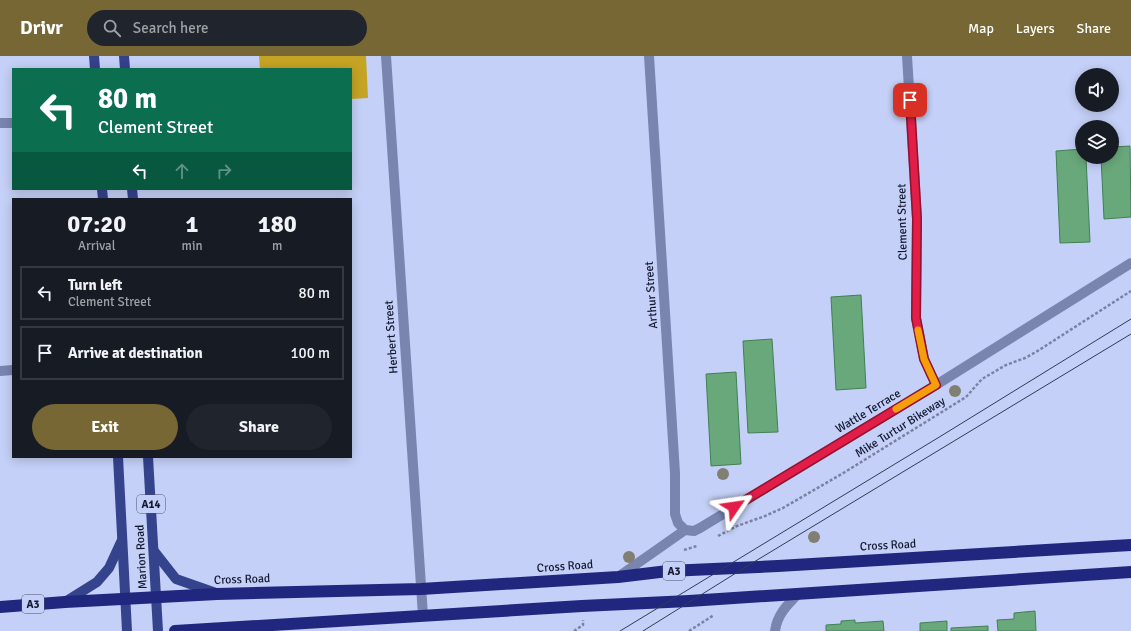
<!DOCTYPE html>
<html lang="en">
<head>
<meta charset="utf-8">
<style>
  :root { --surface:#171b24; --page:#20242c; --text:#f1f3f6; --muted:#9ea1a6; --line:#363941; --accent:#766734 }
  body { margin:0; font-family:Signika,sans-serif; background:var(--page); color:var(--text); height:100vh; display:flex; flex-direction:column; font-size:15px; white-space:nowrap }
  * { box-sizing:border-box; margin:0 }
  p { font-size:13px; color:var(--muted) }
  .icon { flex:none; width:22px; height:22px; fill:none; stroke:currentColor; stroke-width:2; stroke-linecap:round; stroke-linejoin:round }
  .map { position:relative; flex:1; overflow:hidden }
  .sheet { position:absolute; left:12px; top:142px; width:340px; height:260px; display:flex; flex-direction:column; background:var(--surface); border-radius:0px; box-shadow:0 2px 10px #0003 }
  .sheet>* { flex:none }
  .hud { position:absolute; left:12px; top:12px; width:340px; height:122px; border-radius:0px; box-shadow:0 2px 10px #0003; background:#0b6e4f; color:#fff; overflow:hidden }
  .buttons { position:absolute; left:1075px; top:12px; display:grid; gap:8px }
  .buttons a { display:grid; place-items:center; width:44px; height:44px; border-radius:50%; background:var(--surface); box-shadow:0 2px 10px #0003; font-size:20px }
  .pin { position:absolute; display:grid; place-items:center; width:34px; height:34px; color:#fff; margin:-17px; border-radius:8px; box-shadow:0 2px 6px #0006 }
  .me { position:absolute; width:44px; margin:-22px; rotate:58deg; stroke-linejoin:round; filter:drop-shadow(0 0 3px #0008) }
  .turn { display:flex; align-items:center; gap:14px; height:84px; padding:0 20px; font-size:18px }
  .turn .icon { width:52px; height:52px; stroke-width:2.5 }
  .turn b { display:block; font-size:28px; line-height:34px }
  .lanes { display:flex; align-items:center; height:38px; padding:0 20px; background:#0003; justify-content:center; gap:20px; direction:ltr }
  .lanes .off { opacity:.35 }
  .eta { display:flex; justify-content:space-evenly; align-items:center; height:68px; text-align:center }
  .eta b { font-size:24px; font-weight:800; line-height:28px }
  .button { display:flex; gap:8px; margin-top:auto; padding:8px 20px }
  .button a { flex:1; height:46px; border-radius:24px; background:var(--accent); color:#fff; font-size:16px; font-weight:800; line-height:46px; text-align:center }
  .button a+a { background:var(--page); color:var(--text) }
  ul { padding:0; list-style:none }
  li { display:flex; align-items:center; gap:12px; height:54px; margin:0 8px 6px; padding:0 12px; border:2px solid var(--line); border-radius:0px }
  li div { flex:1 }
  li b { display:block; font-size:15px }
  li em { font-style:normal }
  header { display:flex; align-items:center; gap:24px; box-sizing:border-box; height:56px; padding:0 20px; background:var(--accent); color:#fff }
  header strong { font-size:19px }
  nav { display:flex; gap:22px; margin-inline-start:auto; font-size:14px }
  .search { width:280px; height:36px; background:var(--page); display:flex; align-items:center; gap:10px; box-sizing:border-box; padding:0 14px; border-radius:22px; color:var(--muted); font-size:15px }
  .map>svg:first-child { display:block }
</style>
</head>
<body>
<header>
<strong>Drivr</strong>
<div class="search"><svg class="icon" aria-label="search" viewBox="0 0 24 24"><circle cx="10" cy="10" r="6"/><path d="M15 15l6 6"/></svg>Search here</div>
<nav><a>Map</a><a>Layers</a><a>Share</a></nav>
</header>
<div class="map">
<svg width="1131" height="575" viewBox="0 0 1131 575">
  <rect width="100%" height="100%" fill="#c4d0f7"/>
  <path fill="#c5a324" d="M259,0H366L368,42L351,43V13H260Z"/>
  <g fill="#69a87b" stroke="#418055">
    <path d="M1130,90L1131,161L1104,163L1101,101H1112V91Z"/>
    <path d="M1082,93V101H1086L1090,186L1060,187L1056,95Z"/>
    <path d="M861,239L866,332L836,334L831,241Z"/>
    <path d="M772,283L778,376L748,377L743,285Z"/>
    <path d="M736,316L741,408L711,410L706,318Z"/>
    <path d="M1035,555L1036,575H998L997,564L1014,563V557Z"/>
    <path d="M855,564V567L883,565L884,575H826V569L841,568V565Z"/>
    <path d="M947,565V575H920V567Z"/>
    <path d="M988,570V575H951V572Z"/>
  </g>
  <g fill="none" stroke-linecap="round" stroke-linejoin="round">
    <g stroke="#7982a2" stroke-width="2.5" stroke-dasharray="3 2" stroke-linecap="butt">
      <path d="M718,480L737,470L765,460L783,452L845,416L966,341L982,323L1006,309L1025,302L1036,296L1131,235"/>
      <path d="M684,494L697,490"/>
      <path d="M574,575L583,569V564"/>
      <path d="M689,575L714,559"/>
    </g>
    <g stroke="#7985af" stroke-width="10">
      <path d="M386,0L423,560"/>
      <path d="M649,0L675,417V458L678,467L685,474"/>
      <path d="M907,0L917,163L916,262L924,303L936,329"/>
      <path d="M0,67H13"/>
      <path d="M0,315L13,314"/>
      <path d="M618,521L685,474L694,475L700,472L936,329L1131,207"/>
      <path d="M775,575C777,559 787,549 798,538"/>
    </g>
    <g stroke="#35428c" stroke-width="10">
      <path d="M94,0L95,13"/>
      <path d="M124,0L125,13"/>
      <path d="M102,133L103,143"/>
      <path d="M132,133L133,143"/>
      <path d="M118,401L127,575"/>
      <path d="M148,401L158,575"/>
      <path d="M154,495L176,523L216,537"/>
      <path d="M65,546L97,526L109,512L121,486"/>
    </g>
    <g stroke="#21277e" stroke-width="12">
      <path d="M0,551L65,546L217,538L421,533L618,521L668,515L778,510L1131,489"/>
      <path d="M175,575L582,550L689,545L1131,516"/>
    </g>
    <g stroke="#343a55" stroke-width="1">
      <path d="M620,575L941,380L1131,263"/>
      <path d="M643,575L744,512L1131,278"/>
    </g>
  </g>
  <g fill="#817e72">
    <circle cx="955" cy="335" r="6"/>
    <circle cx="723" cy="418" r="6"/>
    <circle cx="814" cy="481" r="6"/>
    <circle cx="629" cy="501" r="6"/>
  </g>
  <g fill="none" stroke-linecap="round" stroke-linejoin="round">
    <defs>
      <path id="route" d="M734,451L936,329L924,303L916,262L917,163L910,44"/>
    </defs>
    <use href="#route" stroke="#92132f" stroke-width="10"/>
    <use href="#route" stroke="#e11d48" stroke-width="7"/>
    <path stroke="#f59e0b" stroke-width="7" d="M896,353L936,329L924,303L918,274"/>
  </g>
  <g text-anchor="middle" stroke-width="3" stroke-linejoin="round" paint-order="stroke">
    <g fill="#c4d0f7" stroke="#484f6c" stroke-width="1">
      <rect x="137" y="439" width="28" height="18" rx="3"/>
      <rect x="663" y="506" width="22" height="18" rx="3"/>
      <rect x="22" y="539" width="22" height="18" rx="3"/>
    </g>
    <g font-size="11" font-weight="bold" fill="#131830">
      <text x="151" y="452">A14</text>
      <text x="674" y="519">A3</text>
      <text x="33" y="552">A3</text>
    </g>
    <g font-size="12" fill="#131830" stroke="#c4d0f7">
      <text transform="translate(902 166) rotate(-91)" y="4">Clement Street</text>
      <text transform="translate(651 239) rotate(-94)" y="4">Arthur Street</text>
      <text transform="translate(391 281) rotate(-94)" y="4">Herbert Street</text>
      <text transform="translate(868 355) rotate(-31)" y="4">Wattle Terrace</text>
      <text transform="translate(900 371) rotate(-32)" y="4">Mike Turtur Bikeway</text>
      <text transform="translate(888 489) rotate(-3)" y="4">Cross Road</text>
      <text transform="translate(141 501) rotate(-93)" y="4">Marion Road</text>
      <text transform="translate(565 510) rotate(-4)" y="4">Cross Road</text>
      <text transform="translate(242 523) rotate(-2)" y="4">Cross Road</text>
    </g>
  </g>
</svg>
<div class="buttons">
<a><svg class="icon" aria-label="sound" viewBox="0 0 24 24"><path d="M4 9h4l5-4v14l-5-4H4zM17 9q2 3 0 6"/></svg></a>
<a><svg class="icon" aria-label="layers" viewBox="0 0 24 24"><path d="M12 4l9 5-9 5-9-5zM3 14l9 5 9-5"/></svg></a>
</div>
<div class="pin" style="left:910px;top:44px;background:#d93025"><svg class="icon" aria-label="arrive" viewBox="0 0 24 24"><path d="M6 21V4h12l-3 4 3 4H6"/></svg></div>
<svg class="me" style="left:734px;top:451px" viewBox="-20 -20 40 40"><path d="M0-17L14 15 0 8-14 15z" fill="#e11d48" stroke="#fff" stroke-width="4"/></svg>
<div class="hud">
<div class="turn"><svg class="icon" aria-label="left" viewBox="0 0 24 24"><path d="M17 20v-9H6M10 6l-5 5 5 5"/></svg><div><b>80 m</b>Clement Street</div></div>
<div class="lanes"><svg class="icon" aria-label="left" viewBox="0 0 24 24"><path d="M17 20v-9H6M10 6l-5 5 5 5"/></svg><svg class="icon off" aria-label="ahead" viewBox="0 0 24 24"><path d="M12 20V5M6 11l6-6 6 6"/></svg><svg class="icon off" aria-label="right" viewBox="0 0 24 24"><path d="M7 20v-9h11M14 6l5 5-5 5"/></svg></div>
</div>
<section class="sheet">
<div class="eta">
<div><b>07:20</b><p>Arrival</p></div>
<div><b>1</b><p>min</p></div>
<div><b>180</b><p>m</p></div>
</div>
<ul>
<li><svg class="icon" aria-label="left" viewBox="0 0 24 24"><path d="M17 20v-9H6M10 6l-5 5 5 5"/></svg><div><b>Turn left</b><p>Clement Street</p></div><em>80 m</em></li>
<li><svg class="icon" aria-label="arrive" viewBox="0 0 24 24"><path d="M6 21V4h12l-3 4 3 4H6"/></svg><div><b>Arrive at destination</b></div><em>100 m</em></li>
</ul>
<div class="button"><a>Exit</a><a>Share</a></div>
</section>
</div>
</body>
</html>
